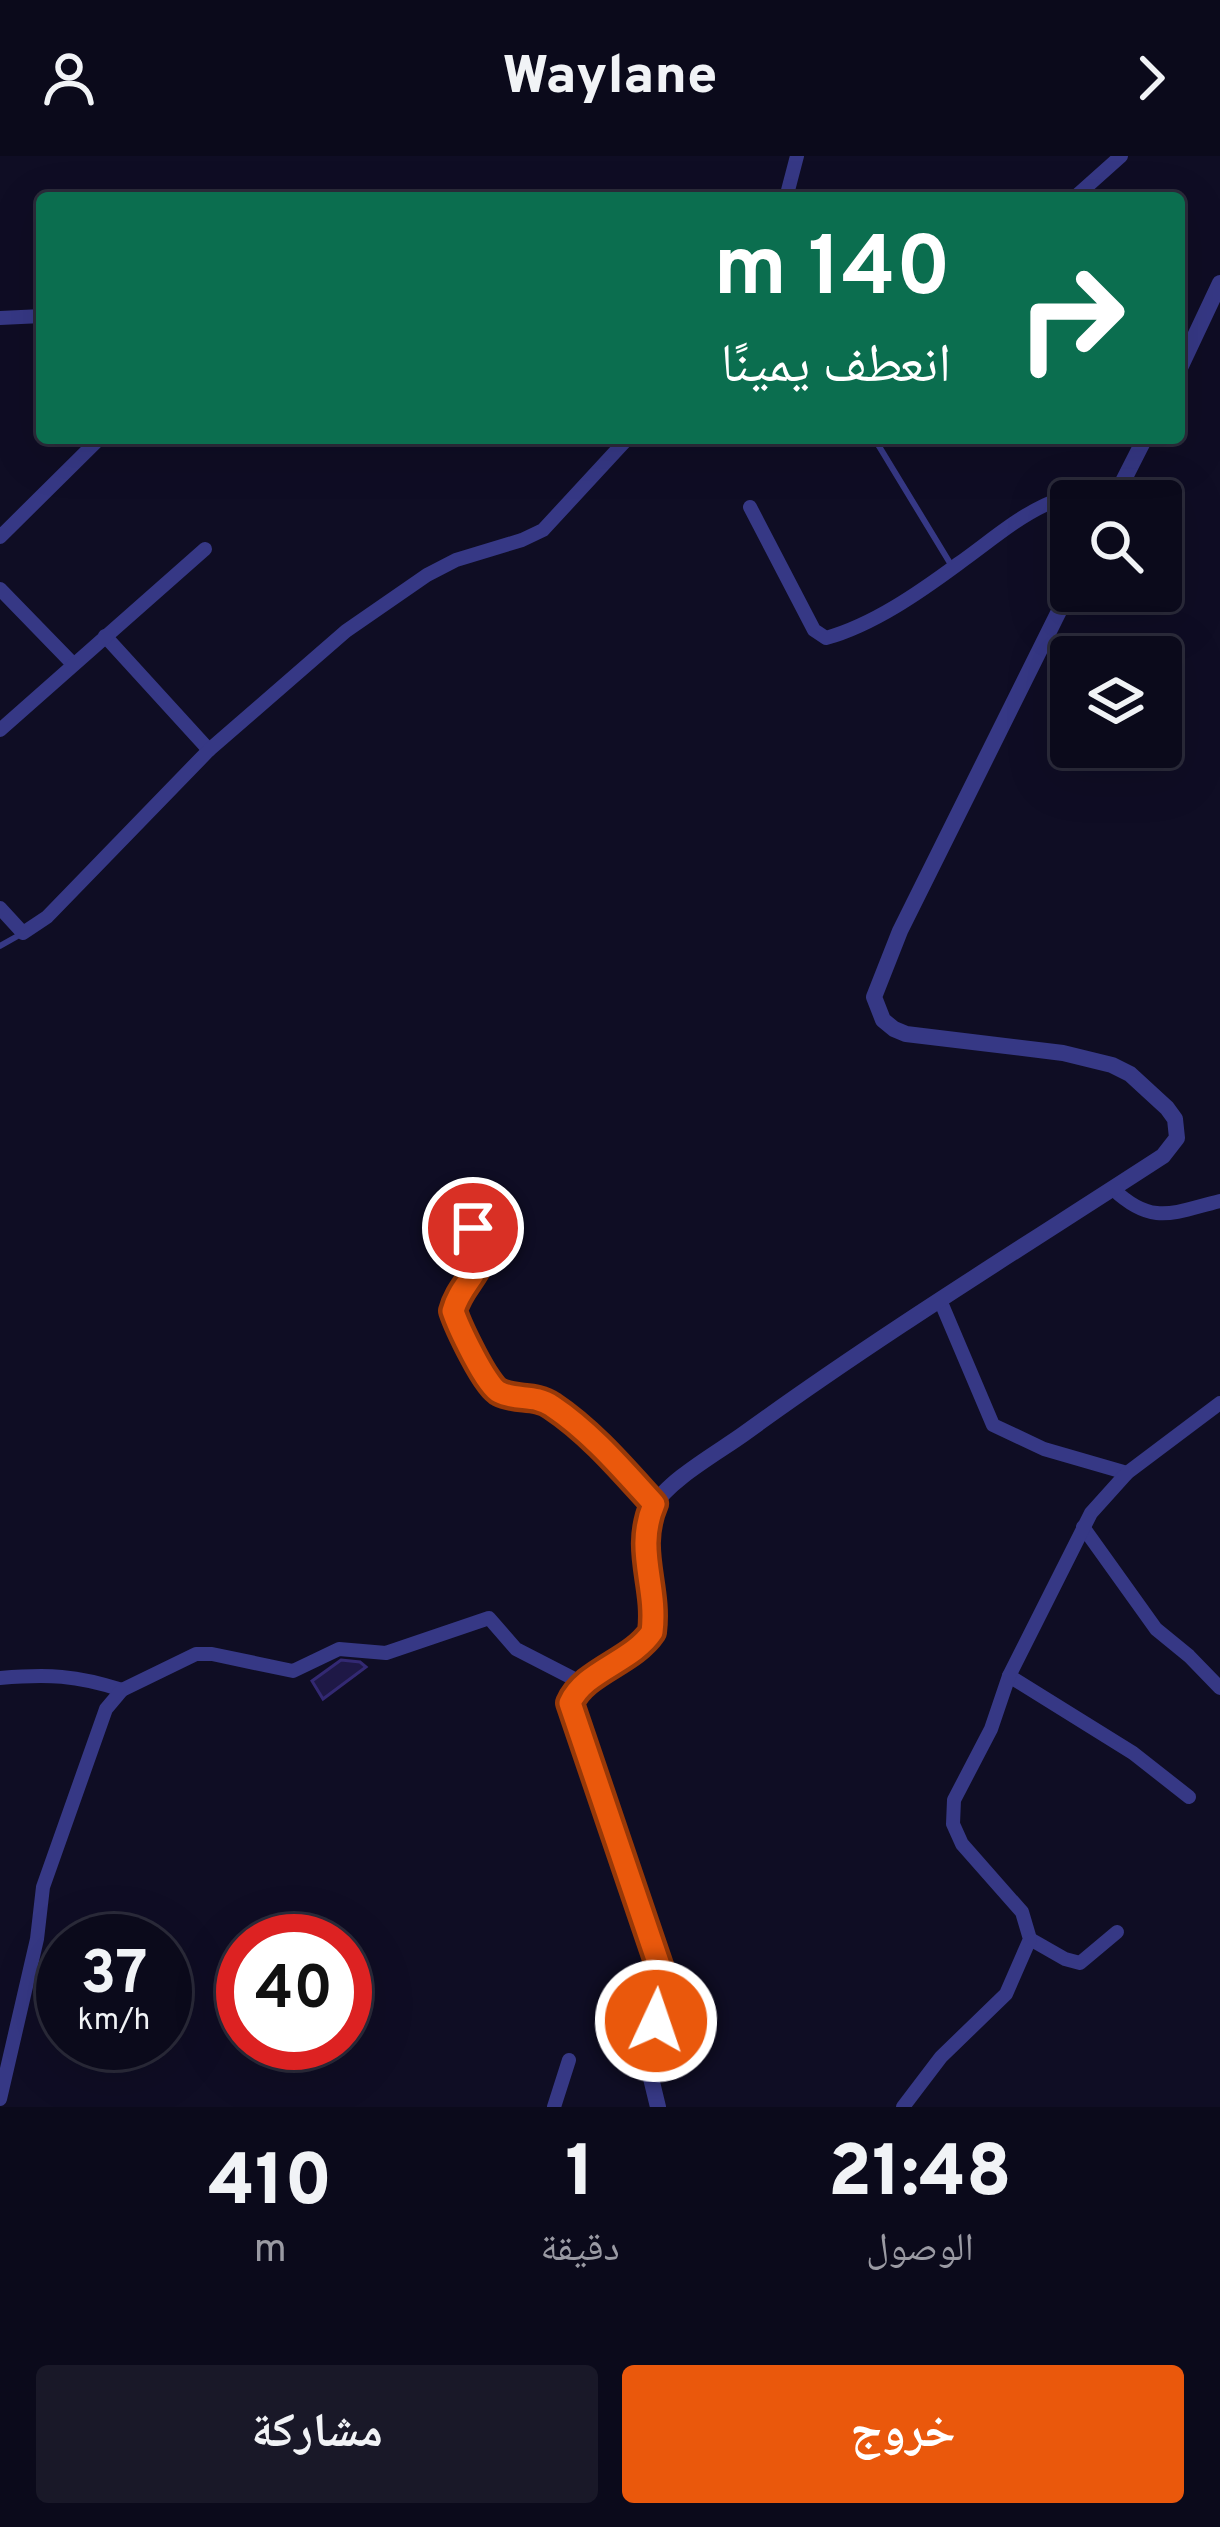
<!DOCTYPE html>
<html lang="ar">
<head>
<meta charset="utf-8">
<style>
  :root { --surface:#0b0a1b; --page:#191828; --text:#f1f3f6; --muted:#9a9aa3; --line:#2b2b3a; --accent:#ea580c }
  body { margin:0; font-family:Overpass,"Noto Naskh Arabic",sans-serif; background:var(--page); color:var(--text); direction:rtl; height:100vh; display:flex; flex-direction:column; font-size:45px; white-space:nowrap }
  * { box-sizing:border-box; margin:0 }
  p { font-size:39px; color:var(--muted) }
  .icon { flex:none; width:66px; height:66px; fill:none; stroke:currentColor; stroke-width:2; stroke-linecap:round; stroke-linejoin:round }
  .map { position:relative; height:1951px; overflow:hidden; direction:ltr }
  .details { display:flex; flex-direction:column; background:var(--surface); flex:1 }
  .details>* { flex:none }
  .banner { position:absolute; left:36px; top:36px; width:1149px; height:252px; border-radius:12px; box-shadow:0 12px 48px #0002,0 0 0 3px var(--line); direction:rtl; background:#0b6e4f; color:#fff; overflow:hidden }
  .buttons { position:absolute; left:1050px; top:324px; display:grid; gap:24px }
  .buttons a { display:grid; place-items:center; width:132px; height:132px; border-radius:12px; background:var(--surface); box-shadow:0 12px 48px #0002,0 0 0 3px var(--line); font-size:60px }
  .speed { position:absolute; left:36px; top:1758px; display:flex; gap:24px; font-size:60px; font-weight:700; text-align:center }
  .speed>* { display:grid; place-content:center; width:156px; height:156px; border-radius:50%; background:var(--surface); box-shadow:0 12px 48px #0002,0 0 0 3px var(--line); line-height:1 }
  .speed small { font-size:30px; font-weight:400 }
  .speed .limit { border:18px solid #d22; background:#fff; color:#111 }
  .pin { position:absolute; display:grid; place-items:center; width:102px; height:102px; color:#fff; margin:-51px; border:6px solid #fff; border-radius:50%; box-shadow:0 3px 12px #0007 }
  .me { position:absolute; width:132px; margin:-66px; rotate:3deg; stroke-linejoin:round; filter:drop-shadow(0 0 9px #0008) }
  .turn { display:flex; align-items:center; gap:42px; height:252px; padding:0 36px; font-size:54px }
  .turn .icon { width:156px; height:156px; stroke-width:2.5 }
  .turn b { display:block; font-size:84px; line-height:102px }
  .eta { display:flex; justify-content:space-evenly; align-items:center; height:204px; text-align:center }
  .eta b { font-size:72px; font-weight:800; line-height:84px }
  .button { display:flex; gap:24px; margin-top:auto; padding:24px 36px }
  .button a { flex:1; height:138px; border-radius:12px; background:var(--accent); color:#fff; font-size:48px; font-weight:800; line-height:138px; text-align:center }
  .button a+a { background:var(--page); color:var(--text) }
  header { display:flex; justify-content:space-between; align-items:center; height:156px; padding:0 36px; background:var(--surface); font-size:54px; font-weight:800 }
  .map>svg:first-child { display:block }
</style>
</head>
<body>
<header><svg class="icon" aria-label="forward" viewBox="0 0 24 24"><path d="M9 5l7 7-7 7"/></svg>Waylane<svg class="icon" aria-label="person" viewBox="0 0 24 24"><circle cx="12" cy="8" r="4"/><path d="M4 21q1-7 8-7t8 7"/></svg></header>
<div class="map">
<svg width="1220" height="1951" viewBox="0 0 1220 1951">
  <rect width="100%" height="100%" fill="#0f0d24"/>
  <path fill="#1e1846" stroke="#332973" stroke-width="3" d="M341,1504L360,1506L366,1511L323,1543L312,1525Z"/>
  <g fill="none" stroke-linecap="round" stroke-linejoin="round">
    <g stroke="#363885" stroke-width="6">
      <path d="M874,282L953,412"/>
      <path d="M0,790L23,777"/>
    </g>
    <g stroke="#363885" stroke-width="14">
      <path d="M786,42L797,0"/>
      <path d="M1074,42L1121,0"/>
      <path d="M0,162L42,160"/>
      <path d="M750,351L814,474L826,482C873,469 920,436 958,408C1009,372 1050,329 1117,337"/>
      <path d="M0,381L100,282"/>
      <path d="M0,433L72,507"/>
      <path d="M105,480L209,594"/>
      <path d="M0,574L205,393"/>
      <path d="M0,752L23,777L47,761L209,594L346,475L427,419L456,404L522,384L543,374L628,282"/>
      <path d="M1113,1033C1152,1070 1172,1057 1220,1045"/>
      <path d="M473,1072L483,1084C486,1119 460,1125 453,1155C458,1174 479,1215 491,1230C503,1245 528,1238 544,1245C583,1265 625,1315 654,1348"/>
      <path d="M940,1144L993,1269L1044,1293L1127,1317"/>
      <path d="M1083,1371L1156,1473L1189,1500L1220,1532"/>
      <path d="M1009,1520L1133,1597L1189,1641"/>
      <path d="M0,1522C48,1518 76,1519 122,1534"/>
      <path d="M1030,1783L1065,1803L1080,1807L1117,1776"/>
      <path d="M0,1943L37,1783L43,1731L106,1553L122,1534L196,1498H212L293,1515L339,1493L386,1497L489,1462L516,1493L586,1529"/>
      <path d="M554,1951L569,1904"/>
      <path d="M903,1951L941,1901L1006,1838L1030,1783L1022,1756L962,1688L953,1668L954,1644L991,1573L1009,1520L1091,1357L1127,1317L1220,1247"/>
    </g>
    <g stroke="#363885" stroke-width="16">
      <path d="M1179,214L1220,127"/>
      <path d="M1113,345L1145,282"/>
      <path d="M658,1951L649,1914L663,1824L570,1547C583,1515 632,1506 653,1476C658,1435 630,1389 653,1351C668,1324 719,1296 745,1277C880,1179 1023,1091 1163,1000L1177,982L1175,963L1167,952L1130,918L1112,909L1063,897L906,878L894,873L883,864L874,841L900,775L1071,431"/>
    </g>
  </g>
  <g fill="none" stroke-linecap="round" stroke-linejoin="round">
    <defs>
      <path id="route" d="M473,1072L483,1084C486,1115 460,1127 453,1155C458,1170 486,1230 499,1236C516,1245 535,1238 552,1250C591,1276 623,1314 654,1348C634,1395 658,1429 652,1476C632,1506 584,1515 570,1547L662,1818L663,1831L656,1865"/>
    </defs>
    <use href="#route" stroke="#983908" stroke-width="30"/>
    <use href="#route" stroke="#ea580c" stroke-width="21"/>
  </g>
</svg>
<div class="buttons">
<a><svg class="icon" aria-label="search" viewBox="0 0 24 24"><circle cx="10" cy="10" r="6"/><path d="M15 15l6 6"/></svg></a>
<a><svg class="icon" aria-label="layers" viewBox="0 0 24 24"><path d="M12 4l9 5-9 5-9-5zM3 14l9 5 9-5"/></svg></a>
</div>
<div class="speed"><div>37<small>km/h</small></div><div class="limit">40</div></div>
<div class="pin" style="left:473px;top:1072px;background:#d93025"><svg class="icon" aria-label="arrive" viewBox="0 0 24 24"><path d="M6 21V4h12l-3 4 3 4H6"/></svg></div>
<svg class="me" style="left:656px;top:1865px" viewBox="-20 -20 40 40"><circle r="17" fill="#ea580c" stroke="#fff" stroke-width="3"/><path d="M0-11L8 9 0 5-8 9z" fill="#fff"/></svg>
<div class="banner">
<div class="turn"><svg class="icon" aria-label="right" viewBox="0 0 24 24"><path d="M7 20v-9h11M14 6l5 5-5 5"/></svg><div><b>140 m</b>انعطف يمينًا</div></div>
</div>
</div>
<section class="details">
<div class="eta">
<div><b>21:48</b><p>الوصول</p></div>
<div><b>1</b><p>دقيقة</p></div>
<div><b>410</b><p>m</p></div>
</div>
<div class="button"><a>خروج</a><a>مشاركة</a></div>
</section>
</body>
</html>
